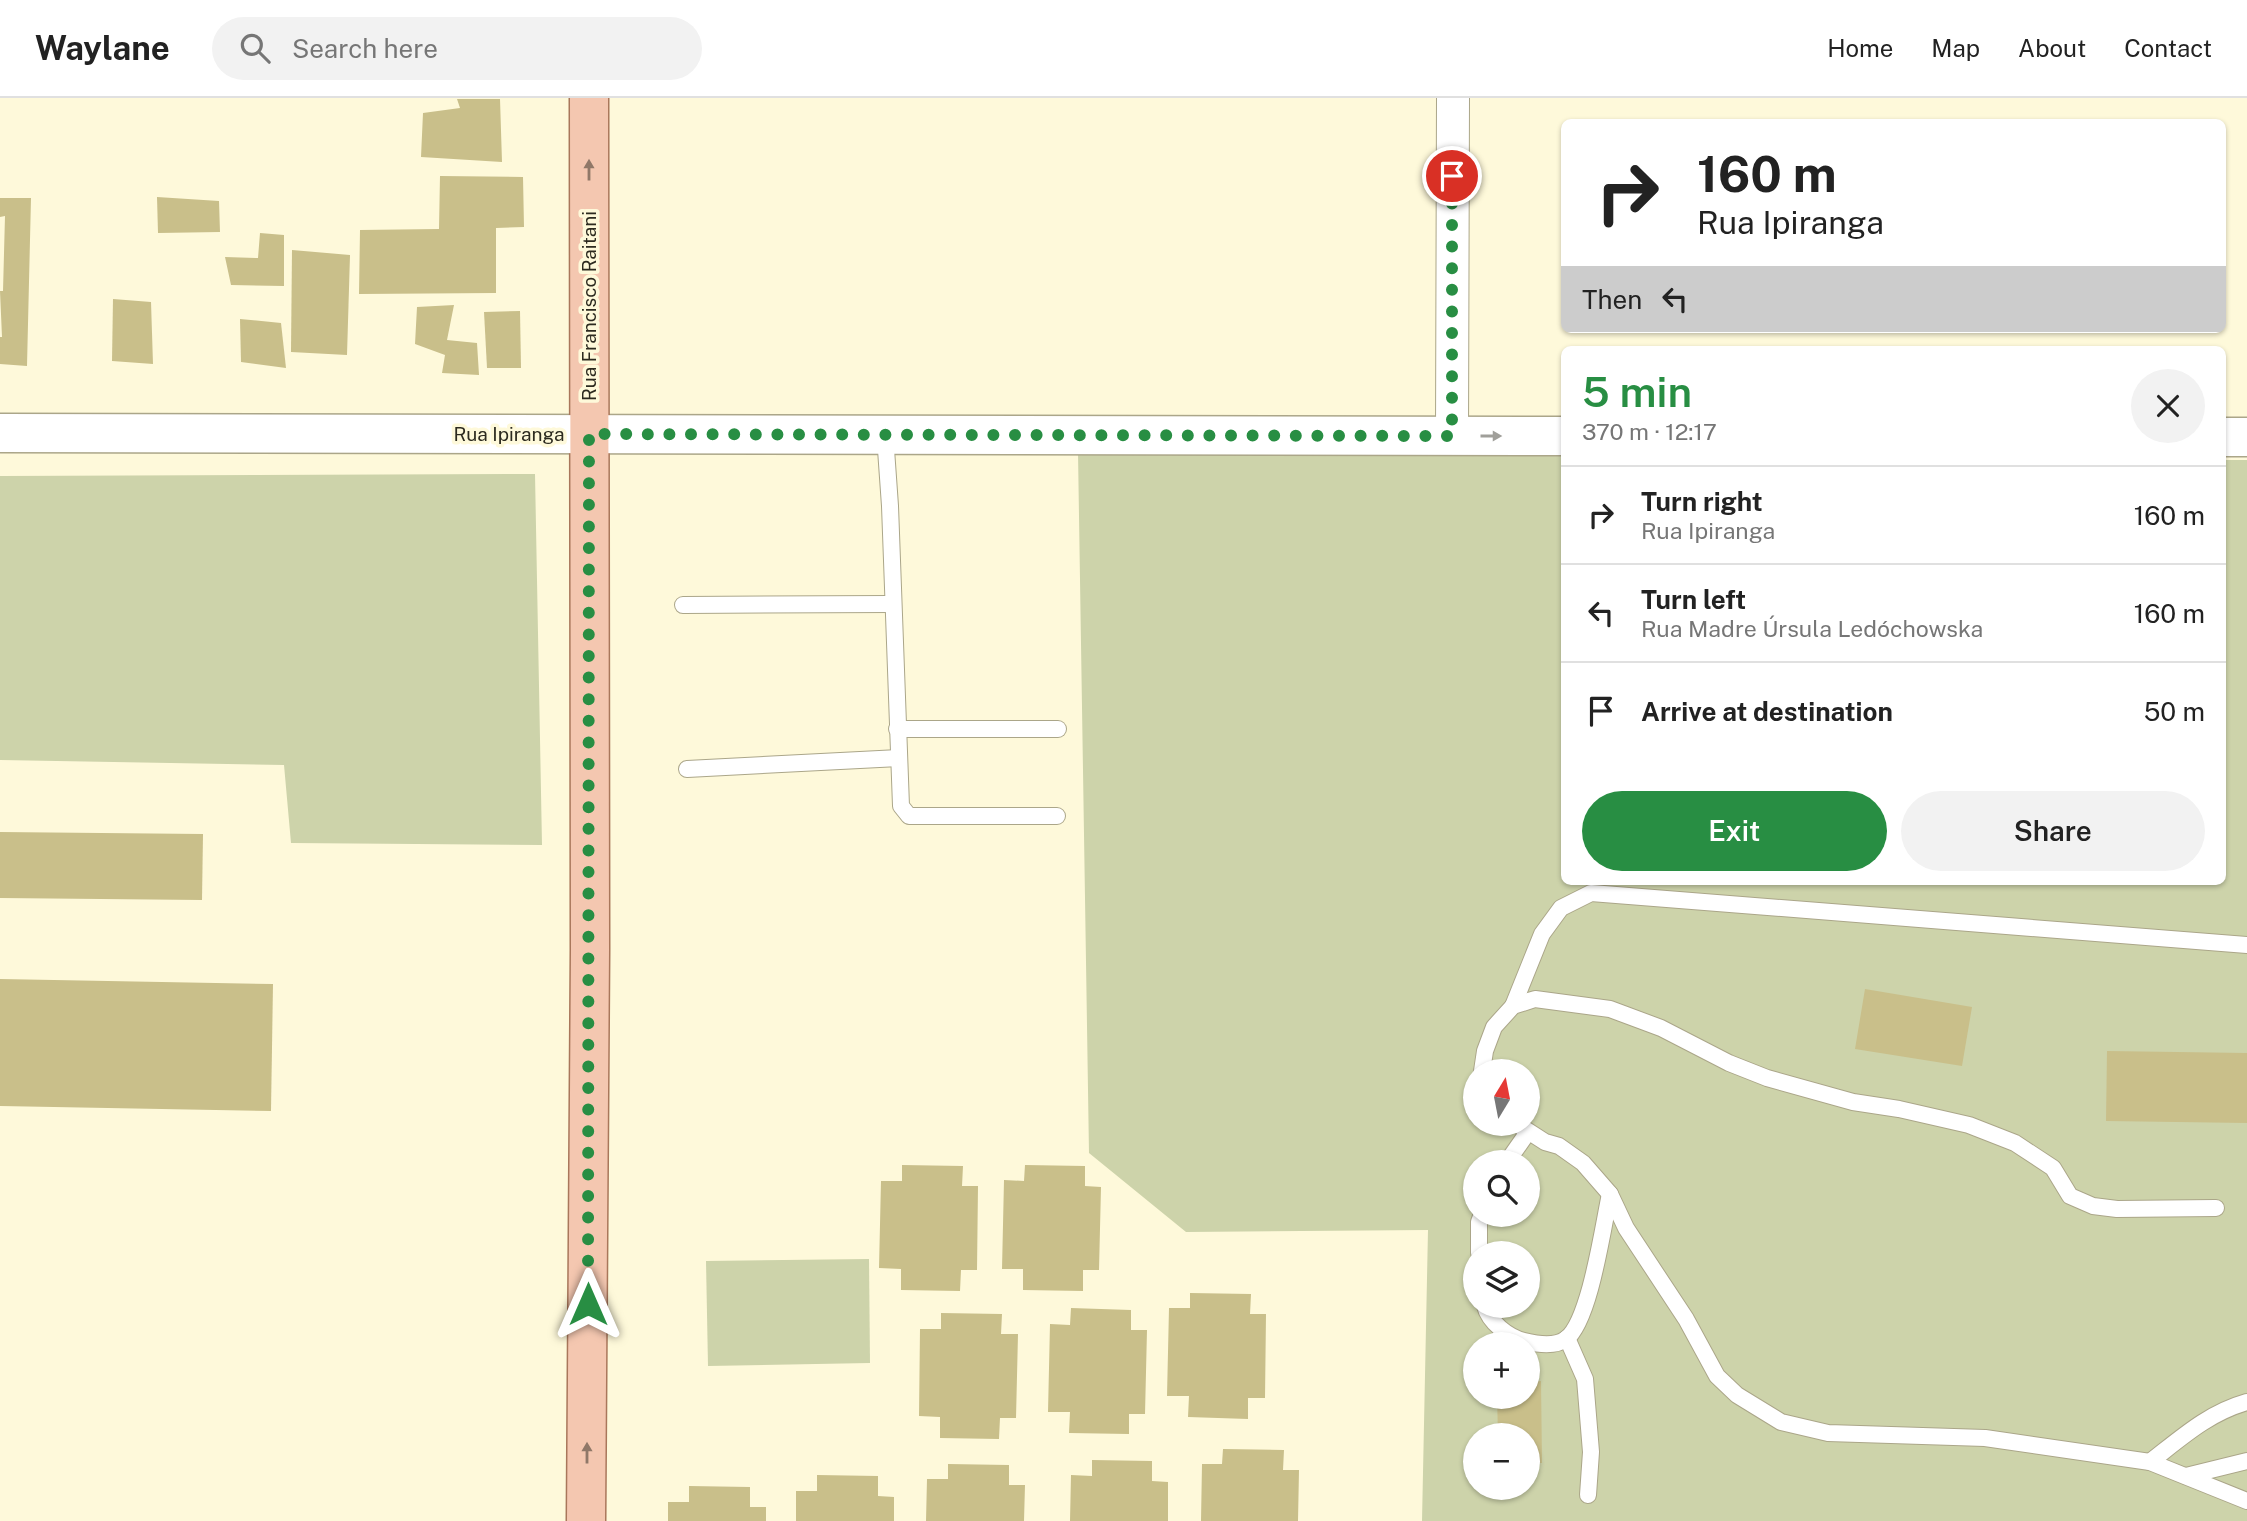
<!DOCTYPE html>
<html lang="en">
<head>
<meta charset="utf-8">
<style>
  :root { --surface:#fff; --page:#f2f2f2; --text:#222; --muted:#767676; --line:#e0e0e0; --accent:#288e43 }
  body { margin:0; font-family:"Public Sans",sans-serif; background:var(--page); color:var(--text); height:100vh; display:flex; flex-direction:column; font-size:26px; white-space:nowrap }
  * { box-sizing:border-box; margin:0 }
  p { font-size:23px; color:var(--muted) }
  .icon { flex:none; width:38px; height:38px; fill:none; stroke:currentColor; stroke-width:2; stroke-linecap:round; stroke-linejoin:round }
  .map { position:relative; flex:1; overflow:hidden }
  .details { position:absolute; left:1561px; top:248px; width:665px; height:539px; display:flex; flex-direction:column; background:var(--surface); border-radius:10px; box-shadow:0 2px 5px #0004 }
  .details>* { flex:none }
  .top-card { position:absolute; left:1561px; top:21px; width:665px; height:214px; border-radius:10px; box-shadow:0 2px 5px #0004; background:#fff; color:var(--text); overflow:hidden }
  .needle { width:46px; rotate:10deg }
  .fabs { position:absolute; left:1463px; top:961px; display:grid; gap:14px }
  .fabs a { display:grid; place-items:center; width:77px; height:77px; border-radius:50%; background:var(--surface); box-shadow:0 2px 5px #0004; font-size:35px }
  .pin { position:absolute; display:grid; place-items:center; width:60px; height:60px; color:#fff; margin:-30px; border:4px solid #fff; border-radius:50%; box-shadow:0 2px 7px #0007 }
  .me { position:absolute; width:77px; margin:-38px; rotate:0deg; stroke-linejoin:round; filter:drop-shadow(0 0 5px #0008) }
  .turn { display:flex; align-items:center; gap:24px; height:147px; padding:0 21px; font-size:32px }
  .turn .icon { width:91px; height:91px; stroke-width:2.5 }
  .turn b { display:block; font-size:49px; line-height:60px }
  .then { display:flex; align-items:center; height:66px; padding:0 21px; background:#0003; gap:14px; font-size:26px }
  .round { display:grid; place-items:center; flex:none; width:74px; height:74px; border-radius:37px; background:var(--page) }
  .overview { display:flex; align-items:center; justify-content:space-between; height:119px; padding:0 21px }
  h1 { font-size:42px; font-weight:600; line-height:52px; color:var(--accent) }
  .cta { display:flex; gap:14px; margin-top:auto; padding:14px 21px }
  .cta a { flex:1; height:80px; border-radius:42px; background:var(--accent); color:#fff; font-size:28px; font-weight:600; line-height:80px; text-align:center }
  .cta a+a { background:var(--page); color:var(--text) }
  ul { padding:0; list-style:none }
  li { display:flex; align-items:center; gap:21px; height:98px; padding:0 21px; border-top:2px solid var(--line) }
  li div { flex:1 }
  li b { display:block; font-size:26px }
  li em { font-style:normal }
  header { display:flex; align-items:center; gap:42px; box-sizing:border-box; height:98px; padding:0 35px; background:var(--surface); border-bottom:2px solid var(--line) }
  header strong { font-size:33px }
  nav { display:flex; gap:38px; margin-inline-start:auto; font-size:24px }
  .search { width:490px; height:63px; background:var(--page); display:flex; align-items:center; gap:18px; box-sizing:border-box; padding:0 24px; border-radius:38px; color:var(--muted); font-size:26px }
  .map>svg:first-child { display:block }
</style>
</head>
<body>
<header>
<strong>Waylane</strong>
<div class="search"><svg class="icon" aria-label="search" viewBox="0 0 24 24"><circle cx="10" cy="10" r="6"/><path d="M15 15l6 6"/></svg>Search here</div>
<nav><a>Home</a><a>Map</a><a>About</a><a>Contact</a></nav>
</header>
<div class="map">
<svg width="2247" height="1423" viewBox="0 0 2247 1423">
  <rect width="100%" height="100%" fill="#fef9da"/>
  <g fill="#cdd3aa" fill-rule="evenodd">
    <path d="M1078,354L1564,357V784H2222L2223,362H2247V1423H1422L1428,1132L1186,1134L1089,1055ZM1475,973H1528V1026H1475ZM1475,1064H1528V1116H1475ZM1475,1155H1528V1208H1475ZM1475,1246H1528V1298H1475ZM1475,1337H1528V1390H1475Z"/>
    <path d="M535,376L542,747L291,745L284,667L0,662V378Z"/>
    <path d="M869,1161L870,1265L708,1268L706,1163Z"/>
  </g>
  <g fill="#c9bf8a">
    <path d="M457,1H500L502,64L421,59L423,15L460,10Z"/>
    <path d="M440,78L523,79L524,129L496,130V195L359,196L360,132L439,131Z"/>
    <path d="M157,99L219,103L220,134L158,135Z"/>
    <path d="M0,100H31L27,268L0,266V239H2L0,193H3L5,118L0,119Z"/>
    <path d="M260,135L284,137V188L231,187L225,159L258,160Z"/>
    <path d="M292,152L350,157L347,257L291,254Z"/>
    <path d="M113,201L151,204L153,266L112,263Z"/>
    <path d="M454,207L447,242L477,245L479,277L442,275L445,257L415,246L417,209Z"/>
    <path d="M520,213L521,270H487L484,214Z"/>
    <path d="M240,221L281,225L286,270L241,264Z"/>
    <path d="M0,734L203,736L202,802L0,800Z"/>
    <path d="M0,881L273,886L271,1013L0,1008Z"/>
    <path d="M1865,891L1972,909L1962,968L1855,951Z"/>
    <path d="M2107,953L2247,955V1025L2106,1023Z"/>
    <path d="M902,1067L963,1068L962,1088H978L977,1172H961L960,1193L901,1192V1171L879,1170L881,1083H902Z"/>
    <path d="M1025,1067L1085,1068V1088L1101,1089L1099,1172H1083V1193L1023,1192V1171H1002L1004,1082L1024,1083Z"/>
    <path d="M1190,1195L1251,1196L1250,1216H1266L1265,1300H1248V1321L1188,1319L1189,1298H1167L1169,1210H1190Z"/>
    <path d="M1071,1210L1131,1212V1232H1147L1145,1316H1129V1336L1069,1335L1070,1314H1048L1050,1226L1070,1227Z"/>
    <path d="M941,1215L1002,1216L1001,1236H1018L1016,1320H1000L999,1341L940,1340V1319L919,1318L920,1231H941Z"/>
    <path d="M1541,1283L1542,1365H1528V1337H1498L1497,1298H1528V1284Z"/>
    <path d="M1223,1351L1284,1352L1283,1372H1299L1298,1423H1201L1202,1366H1222Z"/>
    <path d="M1092,1362L1152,1363V1383L1168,1384V1423H1070L1071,1377L1092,1378Z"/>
    <path d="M948,1366L1009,1367V1387H1025L1024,1423H926L927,1381H948Z"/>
    <path d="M817,1377L878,1378V1398L894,1399V1423H796V1393H817Z"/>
    <path d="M689,1388L750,1389V1409H766V1423H668V1404H689Z"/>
  </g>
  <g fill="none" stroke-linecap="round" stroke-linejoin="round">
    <defs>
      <g id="lane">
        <path d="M885,337L890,408L901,708L909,718H1057"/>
        <path d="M683,507L892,506"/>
        <path d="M897,631H1058"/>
        <path d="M687,671L899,660"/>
        <path d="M1513,908L1542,836L1561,810L1591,795L2247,847"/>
        <path d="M1482,973L1485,953L1494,929L1513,908L1535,901L1610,911L1661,930L1729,965L1767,980L1853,1004L1899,1011L1969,1027L2015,1045L2053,1070L2070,1098L2093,1108L2117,1111L2216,1110"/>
        <path d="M1517,1026L1545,1044L1559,1048L1583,1065L1610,1096L1626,1130L1686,1221L1717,1278L1737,1297L1781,1324L1828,1335L1985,1340L2150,1364L2247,1403"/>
        <path d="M1507,1064L1528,1034"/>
        <path d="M1479,1155V1124L1482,1116"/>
        <path d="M1485,1208C1489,1224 1508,1239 1524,1243C1536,1246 1555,1249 1566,1241C1590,1223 1603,1128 1610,1096"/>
        <path d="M1567,1240L1585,1281L1591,1354L1588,1397"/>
        <path d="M2150,1364C2181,1340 2208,1315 2247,1304"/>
        <path d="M2186,1378L2247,1363"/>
      </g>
      <path id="street" d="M1452,338L1453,0"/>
      <g id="secondary">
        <path d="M0,335L1564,338"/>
        <path d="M2222,339H2247"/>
      </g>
      <path id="primary" d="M586,1423L590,852L589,0"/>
    </defs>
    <use href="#lane" stroke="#aba689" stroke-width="18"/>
    <use href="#street" stroke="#aba689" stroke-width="34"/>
    <use href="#secondary" stroke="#aba689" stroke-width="41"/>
    <use href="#primary" stroke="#a9775b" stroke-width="41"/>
    <use href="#lane" stroke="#fff" stroke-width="16"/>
    <use href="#street" stroke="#fff" stroke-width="32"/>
    <use href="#secondary" stroke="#fff" stroke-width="38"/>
    <use href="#primary" stroke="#f4c7b0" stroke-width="38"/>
  </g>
  <defs><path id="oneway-solid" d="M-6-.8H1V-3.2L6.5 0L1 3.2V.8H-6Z" transform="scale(1.75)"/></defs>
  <g fill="#907868">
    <use href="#oneway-solid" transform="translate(589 72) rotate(-90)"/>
    <use href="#oneway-solid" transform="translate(587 1355) rotate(-90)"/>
  </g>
  <use fill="#a09f9a" href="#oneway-solid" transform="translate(1491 338)"/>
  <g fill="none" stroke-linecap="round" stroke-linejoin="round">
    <path stroke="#288e43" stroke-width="12" stroke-dasharray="0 21.6" d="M588,1206L589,336L1452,338V78"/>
  </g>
  <g text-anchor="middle" stroke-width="7" stroke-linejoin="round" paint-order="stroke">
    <g font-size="19" fill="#2c2a1f" stroke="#fef9da">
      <text transform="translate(589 208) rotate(-90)" y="7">Rua Francisco Raitani</text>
      <text x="509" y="343">Rua Ipiranga</text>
    </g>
  </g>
</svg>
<div class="fabs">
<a><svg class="needle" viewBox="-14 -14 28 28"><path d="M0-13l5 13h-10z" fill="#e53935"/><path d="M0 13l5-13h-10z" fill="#767676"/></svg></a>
<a><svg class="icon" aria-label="search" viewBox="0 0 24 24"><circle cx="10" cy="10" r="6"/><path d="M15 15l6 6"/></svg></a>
<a><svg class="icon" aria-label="layers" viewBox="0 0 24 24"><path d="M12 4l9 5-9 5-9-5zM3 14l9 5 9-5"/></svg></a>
<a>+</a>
<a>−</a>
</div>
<div class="pin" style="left:1452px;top:78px;background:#d93025"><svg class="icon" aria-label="arrive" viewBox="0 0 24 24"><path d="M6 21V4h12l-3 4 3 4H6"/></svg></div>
<svg class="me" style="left:588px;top:1206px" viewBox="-20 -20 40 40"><path d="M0-17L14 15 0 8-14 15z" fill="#288e43" stroke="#fff" stroke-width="4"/></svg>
<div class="top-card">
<div class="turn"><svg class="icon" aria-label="right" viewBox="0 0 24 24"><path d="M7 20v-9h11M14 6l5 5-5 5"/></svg><div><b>160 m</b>Rua Ipiranga</div></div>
<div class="then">Then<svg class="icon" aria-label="left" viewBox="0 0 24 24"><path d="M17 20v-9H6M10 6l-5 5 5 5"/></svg></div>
</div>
<section class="details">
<div class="overview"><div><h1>5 min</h1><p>370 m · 12:17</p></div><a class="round"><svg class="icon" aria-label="close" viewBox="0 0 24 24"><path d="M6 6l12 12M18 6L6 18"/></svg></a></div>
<ul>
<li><svg class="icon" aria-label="right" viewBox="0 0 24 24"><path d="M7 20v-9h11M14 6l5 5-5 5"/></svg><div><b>Turn right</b><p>Rua Ipiranga</p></div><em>160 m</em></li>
<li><svg class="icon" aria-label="left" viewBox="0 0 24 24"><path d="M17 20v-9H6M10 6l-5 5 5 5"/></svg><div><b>Turn left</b><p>Rua Madre Úrsula Ledóchowska</p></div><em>160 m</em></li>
<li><svg class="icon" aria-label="arrive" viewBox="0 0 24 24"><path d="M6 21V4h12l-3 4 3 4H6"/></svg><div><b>Arrive at destination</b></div><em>50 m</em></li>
</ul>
<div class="cta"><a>Exit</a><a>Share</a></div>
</section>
</div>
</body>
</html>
